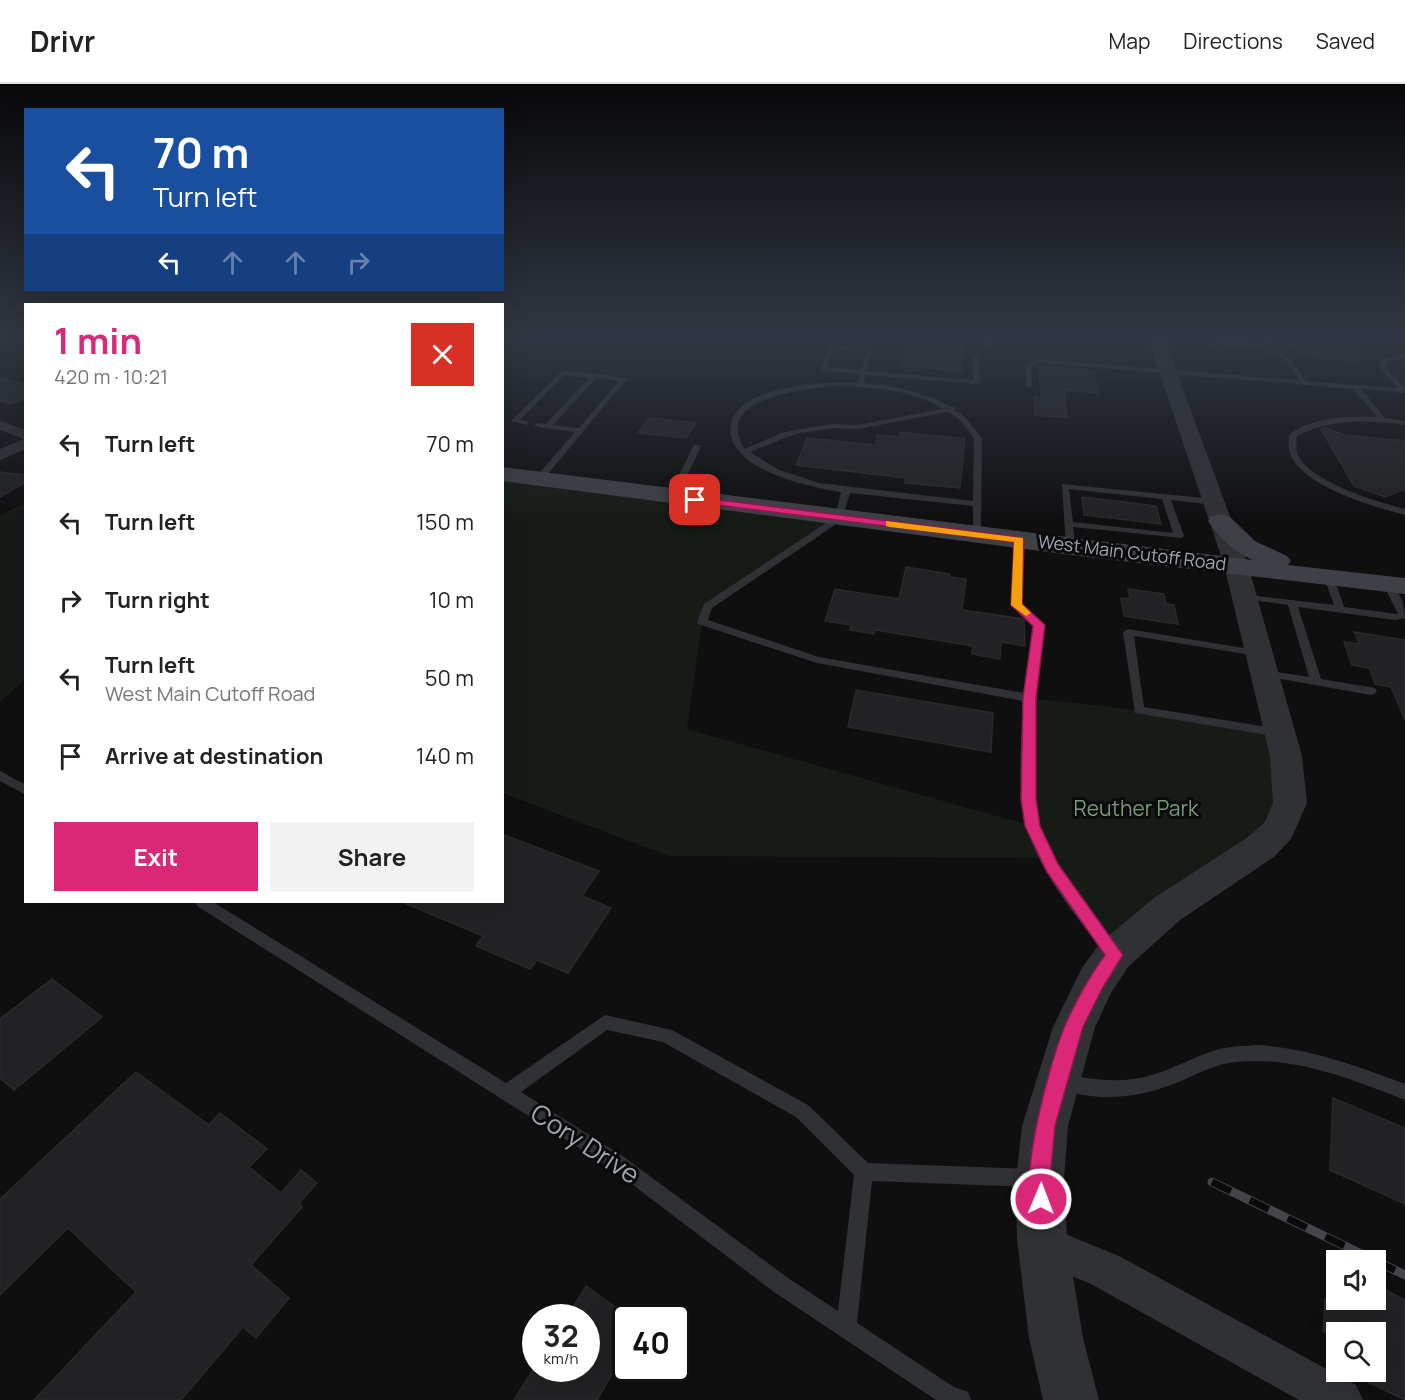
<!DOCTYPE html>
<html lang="en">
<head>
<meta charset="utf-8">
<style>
  :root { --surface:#fff; --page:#f2f2f2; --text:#222; --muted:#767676; --line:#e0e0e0; --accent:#db2777 }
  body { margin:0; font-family:Manrope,sans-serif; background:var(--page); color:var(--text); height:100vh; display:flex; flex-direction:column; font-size:22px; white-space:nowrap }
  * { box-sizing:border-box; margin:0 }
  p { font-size:20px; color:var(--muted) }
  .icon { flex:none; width:33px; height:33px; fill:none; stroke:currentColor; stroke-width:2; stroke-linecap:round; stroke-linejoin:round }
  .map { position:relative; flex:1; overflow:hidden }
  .side { position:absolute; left:24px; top:219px; width:480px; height:600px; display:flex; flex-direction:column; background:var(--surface); border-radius:0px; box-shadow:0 6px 24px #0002 }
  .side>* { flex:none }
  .guide { position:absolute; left:24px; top:24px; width:480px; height:183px; border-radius:0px; box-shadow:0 6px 24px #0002; background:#1a4fa0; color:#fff; overflow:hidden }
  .controls { position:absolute; left:1326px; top:1166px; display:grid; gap:12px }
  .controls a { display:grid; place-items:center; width:60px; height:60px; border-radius:0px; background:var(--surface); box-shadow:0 6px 24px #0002; font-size:30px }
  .speed { position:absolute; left:522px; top:1220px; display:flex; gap:12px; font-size:30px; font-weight:700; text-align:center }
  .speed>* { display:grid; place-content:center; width:78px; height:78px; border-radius:50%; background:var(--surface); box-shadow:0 6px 24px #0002; line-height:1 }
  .speed small { font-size:15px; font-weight:400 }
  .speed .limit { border:3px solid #111; border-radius:9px; background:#fff; color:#111 }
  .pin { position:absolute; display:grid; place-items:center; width:51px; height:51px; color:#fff; margin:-26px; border-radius:12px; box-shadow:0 3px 9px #0006 }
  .me { position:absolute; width:66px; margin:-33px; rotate:1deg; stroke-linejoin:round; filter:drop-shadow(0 0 4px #0008) }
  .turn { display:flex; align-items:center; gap:21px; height:126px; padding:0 30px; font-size:27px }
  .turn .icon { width:78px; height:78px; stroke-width:2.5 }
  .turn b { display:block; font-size:42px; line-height:51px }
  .lanes { display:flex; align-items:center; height:57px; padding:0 30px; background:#0003; justify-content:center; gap:30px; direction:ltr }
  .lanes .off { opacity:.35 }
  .round { display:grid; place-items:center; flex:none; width:63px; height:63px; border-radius:0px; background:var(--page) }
  .head { display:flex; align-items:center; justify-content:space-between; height:102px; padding:0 30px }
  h1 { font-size:36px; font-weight:700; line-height:45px; color:var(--accent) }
  .action { display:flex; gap:12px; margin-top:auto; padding:12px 30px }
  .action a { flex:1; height:69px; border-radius:0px; background:var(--accent); color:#fff; font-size:24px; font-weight:700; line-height:69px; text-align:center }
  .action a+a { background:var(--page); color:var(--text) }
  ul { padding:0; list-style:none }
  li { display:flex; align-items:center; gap:18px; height:78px; padding:0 30px }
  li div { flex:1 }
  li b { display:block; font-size:22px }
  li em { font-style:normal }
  header { display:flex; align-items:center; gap:36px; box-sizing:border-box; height:84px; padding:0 30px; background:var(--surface); border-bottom:2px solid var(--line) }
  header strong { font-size:28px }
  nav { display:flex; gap:33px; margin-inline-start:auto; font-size:21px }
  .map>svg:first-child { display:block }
</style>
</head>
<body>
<header>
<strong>Drivr</strong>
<nav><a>Map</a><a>Directions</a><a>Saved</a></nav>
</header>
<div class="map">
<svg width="1405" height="1316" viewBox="0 0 1405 1316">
  <rect width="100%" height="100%" fill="#0f0f10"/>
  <g fill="#161b16">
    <path d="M502,390L839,434L708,522L702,538L687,645L1032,742L1029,614L1139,626L1280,650L1290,719L1114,871L1050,774L669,772L503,709Z"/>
    <path d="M25,418V596L0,617V432Z"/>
  </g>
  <g fill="#222224" stroke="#29292c" stroke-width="1.5">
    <path d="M943,251H963L961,287L903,282L906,266L942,269Z"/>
    <path d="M1225,251H1343L1361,274H1355L1358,277L1310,273L1307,270H1302L1298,263L1283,268L1277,265L1273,271L1262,267L1268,264L1264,259L1224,255Z"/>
    <path d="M1039,282L1094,287L1098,309L1064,306L1067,334L1035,331L1034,313L1041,314Z"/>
    <path d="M0,293L26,301V315L10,320L0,317Z"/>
    <path d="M649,334L696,339L686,354L638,349Z"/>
    <path d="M1325,344L1345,351L1405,357V405L1385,413L1354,402L1321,345Z"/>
    <path d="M900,348L965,355L960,404L905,399L906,394L796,381L807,354L875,361L878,351L899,353Z"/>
    <path d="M0,388L26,391V398L0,413Z"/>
    <path d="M1082,413L1156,422L1161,440L1084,431Z"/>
    <path d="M906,483L950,490L949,493L966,495L962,526L1024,535L1025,562L1001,558L1000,575L972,570L973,562L876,546L874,550L850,546L851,541L825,537L835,505L899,515Z"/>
    <path d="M1128,505L1164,510L1166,520L1174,521L1178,540L1124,532L1121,514L1130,515Z"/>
    <path d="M1354,548L1405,556V636L1391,603L1375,600L1369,584L1352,581L1344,558L1359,560Z"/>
    <path d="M856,606L993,629L991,668L848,643Z"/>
    <path d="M502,750L599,787L582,812L611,824L568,889L537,876L530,885L476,862L483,852L402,818H502Z"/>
    <path d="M52,895L102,933L14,1006L0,994V935Z"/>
    <path d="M136,988L209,1041L220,1029L267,1065L249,1083L281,1109L301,1086L317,1099L299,1119L302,1123L251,1181L289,1214L256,1254L243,1243L181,1316H34L136,1208L68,1144L0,1211V1115Z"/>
    <path d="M1333,1014L1405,1044V1120L1330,1086Z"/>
    <path d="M1376,1201L1405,1216V1316L1345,1287H1376V1248H1323L1325,1215H1376Z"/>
    <path d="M586,1202L626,1231V1266L597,1316H514L534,1284H586V1233H567Z"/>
  </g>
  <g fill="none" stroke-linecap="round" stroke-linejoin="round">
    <g fill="#303135" fill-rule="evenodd">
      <path d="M985,251H991L990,263L985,262Z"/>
      <path d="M1217,256L1263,261L1266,263L1263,265L1218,260L1210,262V260Z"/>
      <path d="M832,261L872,265L867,287L974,296L973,272L978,271L980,298L977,300L866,291L864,299C888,300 911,307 933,314C941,317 947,323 955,323V326L964,332L982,354L981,451L977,454L973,451V422L850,409L842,436L712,524L708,536L819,573L1024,609L1034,542L1012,521L1014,456L1016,454H1022V520L1044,541C1036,602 1021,701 1045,758C1061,797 1092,830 1117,863L1120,868L1117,873L1112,874L1107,873C1076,830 1034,785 1024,731C1017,694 1022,654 1023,617L817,579L698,540L697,538L704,520L835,433L841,408C810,403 739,388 731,352C729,342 732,333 738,326C762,301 825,297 857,299L860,290L823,287L820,285L829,263ZM834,265L866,268L861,286L827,283ZM834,302C871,303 911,305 943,325L858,341L834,340L800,345L781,349L745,365C711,314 804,305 834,302ZM948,328L959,335L974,354L973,417L819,399L779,386L750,368L787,353L800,349L834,344L858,345Z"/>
      <path d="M1278,267L1290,275L1306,297L1398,304L1379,283L1382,275L1405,270V274L1387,277L1385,283L1405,304V309L1361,305L1385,334L1405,337V341C1367,336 1331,334 1297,352C1296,358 1296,365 1298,371C1310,398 1378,418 1405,425V431C1372,422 1310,405 1292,374C1288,367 1288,359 1289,351C1313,332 1348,332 1377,333L1353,305L1040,279L1034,280L1031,284L1032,302L1029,304L1026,302L1025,284L1030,278L1040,275L1299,296L1286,277L1276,270V268Z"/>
      <path d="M562,287L595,289L627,295L542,397H536V393L575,348L538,343L534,341L538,339L546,340L589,294L564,291L520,336L528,337V341L511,337ZM596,294L619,297L579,344L553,341Z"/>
      <path d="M694,360L701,362L677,413L670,415L669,413Z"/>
      <path d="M1062,400L1214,415L1218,418L1214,421L1171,416L1184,452L1182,454L1073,443L1076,463L1071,466L1066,463ZM1069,405L1162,415L1173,449L1073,438Z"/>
      <path d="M1329,490L1334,493L1344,523L1398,530L1383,500L1388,497C1399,503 1405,522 1405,534L1395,536L1298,523L1321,595L1375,604L1377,607L1375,610L1371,611L1264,592L1259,589L1264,586L1309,593L1288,521L1244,515L1241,514V510L1334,521L1324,493Z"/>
      <path d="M1128,545L1262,567L1263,569L1262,571L1258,572L1134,552L1144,623L1279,645L1283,646L1285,649L1283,652L1279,653L1135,629L1123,548Z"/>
      <path d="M0,687L26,701V711L0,697Z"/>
      <path d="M195,818H213L506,999L605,931L672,946L808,1021L868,1079L1030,1085L1036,1088L1039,1094L1036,1100L1030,1103L872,1097L857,1239L954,1303L968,1308L971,1316H936L774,1208L612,1085L197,822ZM607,946L663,958L796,1033L854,1091L838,1227L788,1194L624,1073L521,1008Z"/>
      <path d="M1259,961C1311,965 1357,982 1405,1000V1016C1351,995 1295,972 1236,978C1214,980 1196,991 1176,999C1139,1014 1097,1019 1059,1004L1057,998L1059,992L1065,990C1094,996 1123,1000 1152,991C1173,985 1192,974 1213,967C1228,962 1243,962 1259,961Z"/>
    </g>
    <g fill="#303135" fill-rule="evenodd">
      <path d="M0,337L26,346V365L0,376V365L24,355L0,346Z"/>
      <path d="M1043,1141L1119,1172L1356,1301L1363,1316H1299L1091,1200L1029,1174L1024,1160L1029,1146Z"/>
    </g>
    <path fill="#303135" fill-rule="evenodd" d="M1147,251H1163L1248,481L1302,672L1307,719L1291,755L1274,773L1180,836L1128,883L1111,909L1095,943L1068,1042L1064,1095L1067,1155L1083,1254L1099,1316H1043L1029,1254L1017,1155L1016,1095L1022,1042L1053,943L1082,884L1100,859L1154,814L1248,753L1265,738L1273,719L1270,672L1224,481Z"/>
    <path fill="#3e4045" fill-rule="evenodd" d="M502,383L1253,476C1234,468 1220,454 1208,437L1211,432L1220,430L1229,432L1255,457L1287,472L1291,477L1288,481L1405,494V510L1071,471L502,397Z"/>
    <defs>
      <g id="rail">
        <path d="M1212,1098L1374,1176"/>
        <path d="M1376,1177L1405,1191"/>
      </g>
    </defs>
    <use href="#rail" stroke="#43454a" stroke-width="9"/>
    <use href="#rail" stroke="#0a0a0b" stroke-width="7" stroke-dasharray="21" stroke-linecap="butt"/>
  </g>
  <linearGradient id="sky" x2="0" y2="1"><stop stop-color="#080809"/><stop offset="0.58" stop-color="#313742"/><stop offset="1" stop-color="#313742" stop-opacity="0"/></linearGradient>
  <rect width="1405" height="436" fill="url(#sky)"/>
  <path fill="#db2777" stroke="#8e194d" stroke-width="1.5" d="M695,413L1019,453L1024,456L1022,520L1045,541L1036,614V715L1040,742L1058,780L1123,871L1103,903L1083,943L1055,1042L1050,1095L1051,1115L1048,1122L1041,1125L1033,1122C1019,1089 1051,974 1066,939C1077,915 1089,893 1105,871L1047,788L1025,742L1021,715L1023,614L1033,542L1011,521L1014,458L692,418L691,416Z"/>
  <path fill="#f59e0b" d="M886,437L1023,454L1022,520L1031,529L1026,532L1011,521L1014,458L890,443L886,442Z"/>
  <g text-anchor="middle" stroke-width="6" stroke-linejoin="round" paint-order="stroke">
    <g font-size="18" fill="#a0a6b1" stroke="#0a0a0b">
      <text transform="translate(1132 469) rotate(7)" y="6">West Main Cutoff Road</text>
    </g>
    <g font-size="21" fill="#779c77" stroke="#0a0a0b">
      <text x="1136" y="732">Reuther Park</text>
    </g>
    <g font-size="26" fill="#a0a6b1" stroke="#0a0a0b">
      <text transform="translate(585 1060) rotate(33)" y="9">Cory Drive</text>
    </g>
  </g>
</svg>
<div class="controls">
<a><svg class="icon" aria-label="sound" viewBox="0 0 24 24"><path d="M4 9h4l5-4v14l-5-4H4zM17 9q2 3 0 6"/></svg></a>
<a><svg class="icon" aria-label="search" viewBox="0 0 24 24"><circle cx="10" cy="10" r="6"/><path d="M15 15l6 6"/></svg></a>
</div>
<div class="speed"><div>32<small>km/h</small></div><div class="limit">40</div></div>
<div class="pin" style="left:695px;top:416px;background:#d93025"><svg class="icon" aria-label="arrive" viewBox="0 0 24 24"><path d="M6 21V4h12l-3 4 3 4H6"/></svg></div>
<svg class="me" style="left:1041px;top:1115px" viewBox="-20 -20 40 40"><circle r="17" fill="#db2777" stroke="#fff" stroke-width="3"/><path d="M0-11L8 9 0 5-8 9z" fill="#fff"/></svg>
<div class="guide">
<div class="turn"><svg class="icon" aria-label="left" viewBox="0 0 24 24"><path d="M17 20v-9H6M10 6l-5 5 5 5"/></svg><div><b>70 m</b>Turn left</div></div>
<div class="lanes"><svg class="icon" aria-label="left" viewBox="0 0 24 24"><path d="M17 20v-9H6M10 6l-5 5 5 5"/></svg><svg class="icon off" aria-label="ahead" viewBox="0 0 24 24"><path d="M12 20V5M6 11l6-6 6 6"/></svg><svg class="icon off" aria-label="ahead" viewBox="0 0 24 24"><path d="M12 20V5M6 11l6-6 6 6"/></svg><svg class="icon off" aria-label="right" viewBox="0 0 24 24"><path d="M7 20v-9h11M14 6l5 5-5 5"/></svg></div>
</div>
<section class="side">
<div class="head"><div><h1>1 min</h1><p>420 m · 10:21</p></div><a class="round" style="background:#d93025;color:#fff"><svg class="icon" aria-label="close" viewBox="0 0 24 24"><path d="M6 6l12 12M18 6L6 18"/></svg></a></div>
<ul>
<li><svg class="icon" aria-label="left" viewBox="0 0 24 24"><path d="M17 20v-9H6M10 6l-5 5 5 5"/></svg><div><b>Turn left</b></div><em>70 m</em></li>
<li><svg class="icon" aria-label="left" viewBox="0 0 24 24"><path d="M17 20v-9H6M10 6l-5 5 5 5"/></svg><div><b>Turn left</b></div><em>150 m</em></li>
<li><svg class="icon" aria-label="right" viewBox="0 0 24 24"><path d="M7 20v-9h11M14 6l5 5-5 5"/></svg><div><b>Turn right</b></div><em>10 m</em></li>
<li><svg class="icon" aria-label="left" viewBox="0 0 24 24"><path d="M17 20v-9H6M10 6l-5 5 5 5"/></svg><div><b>Turn left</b><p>West Main Cutoff Road</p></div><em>50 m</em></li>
<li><svg class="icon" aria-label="arrive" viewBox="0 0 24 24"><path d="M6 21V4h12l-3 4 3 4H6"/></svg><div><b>Arrive at destination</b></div><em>140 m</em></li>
</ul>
<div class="action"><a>Exit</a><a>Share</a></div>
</section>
</div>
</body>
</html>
